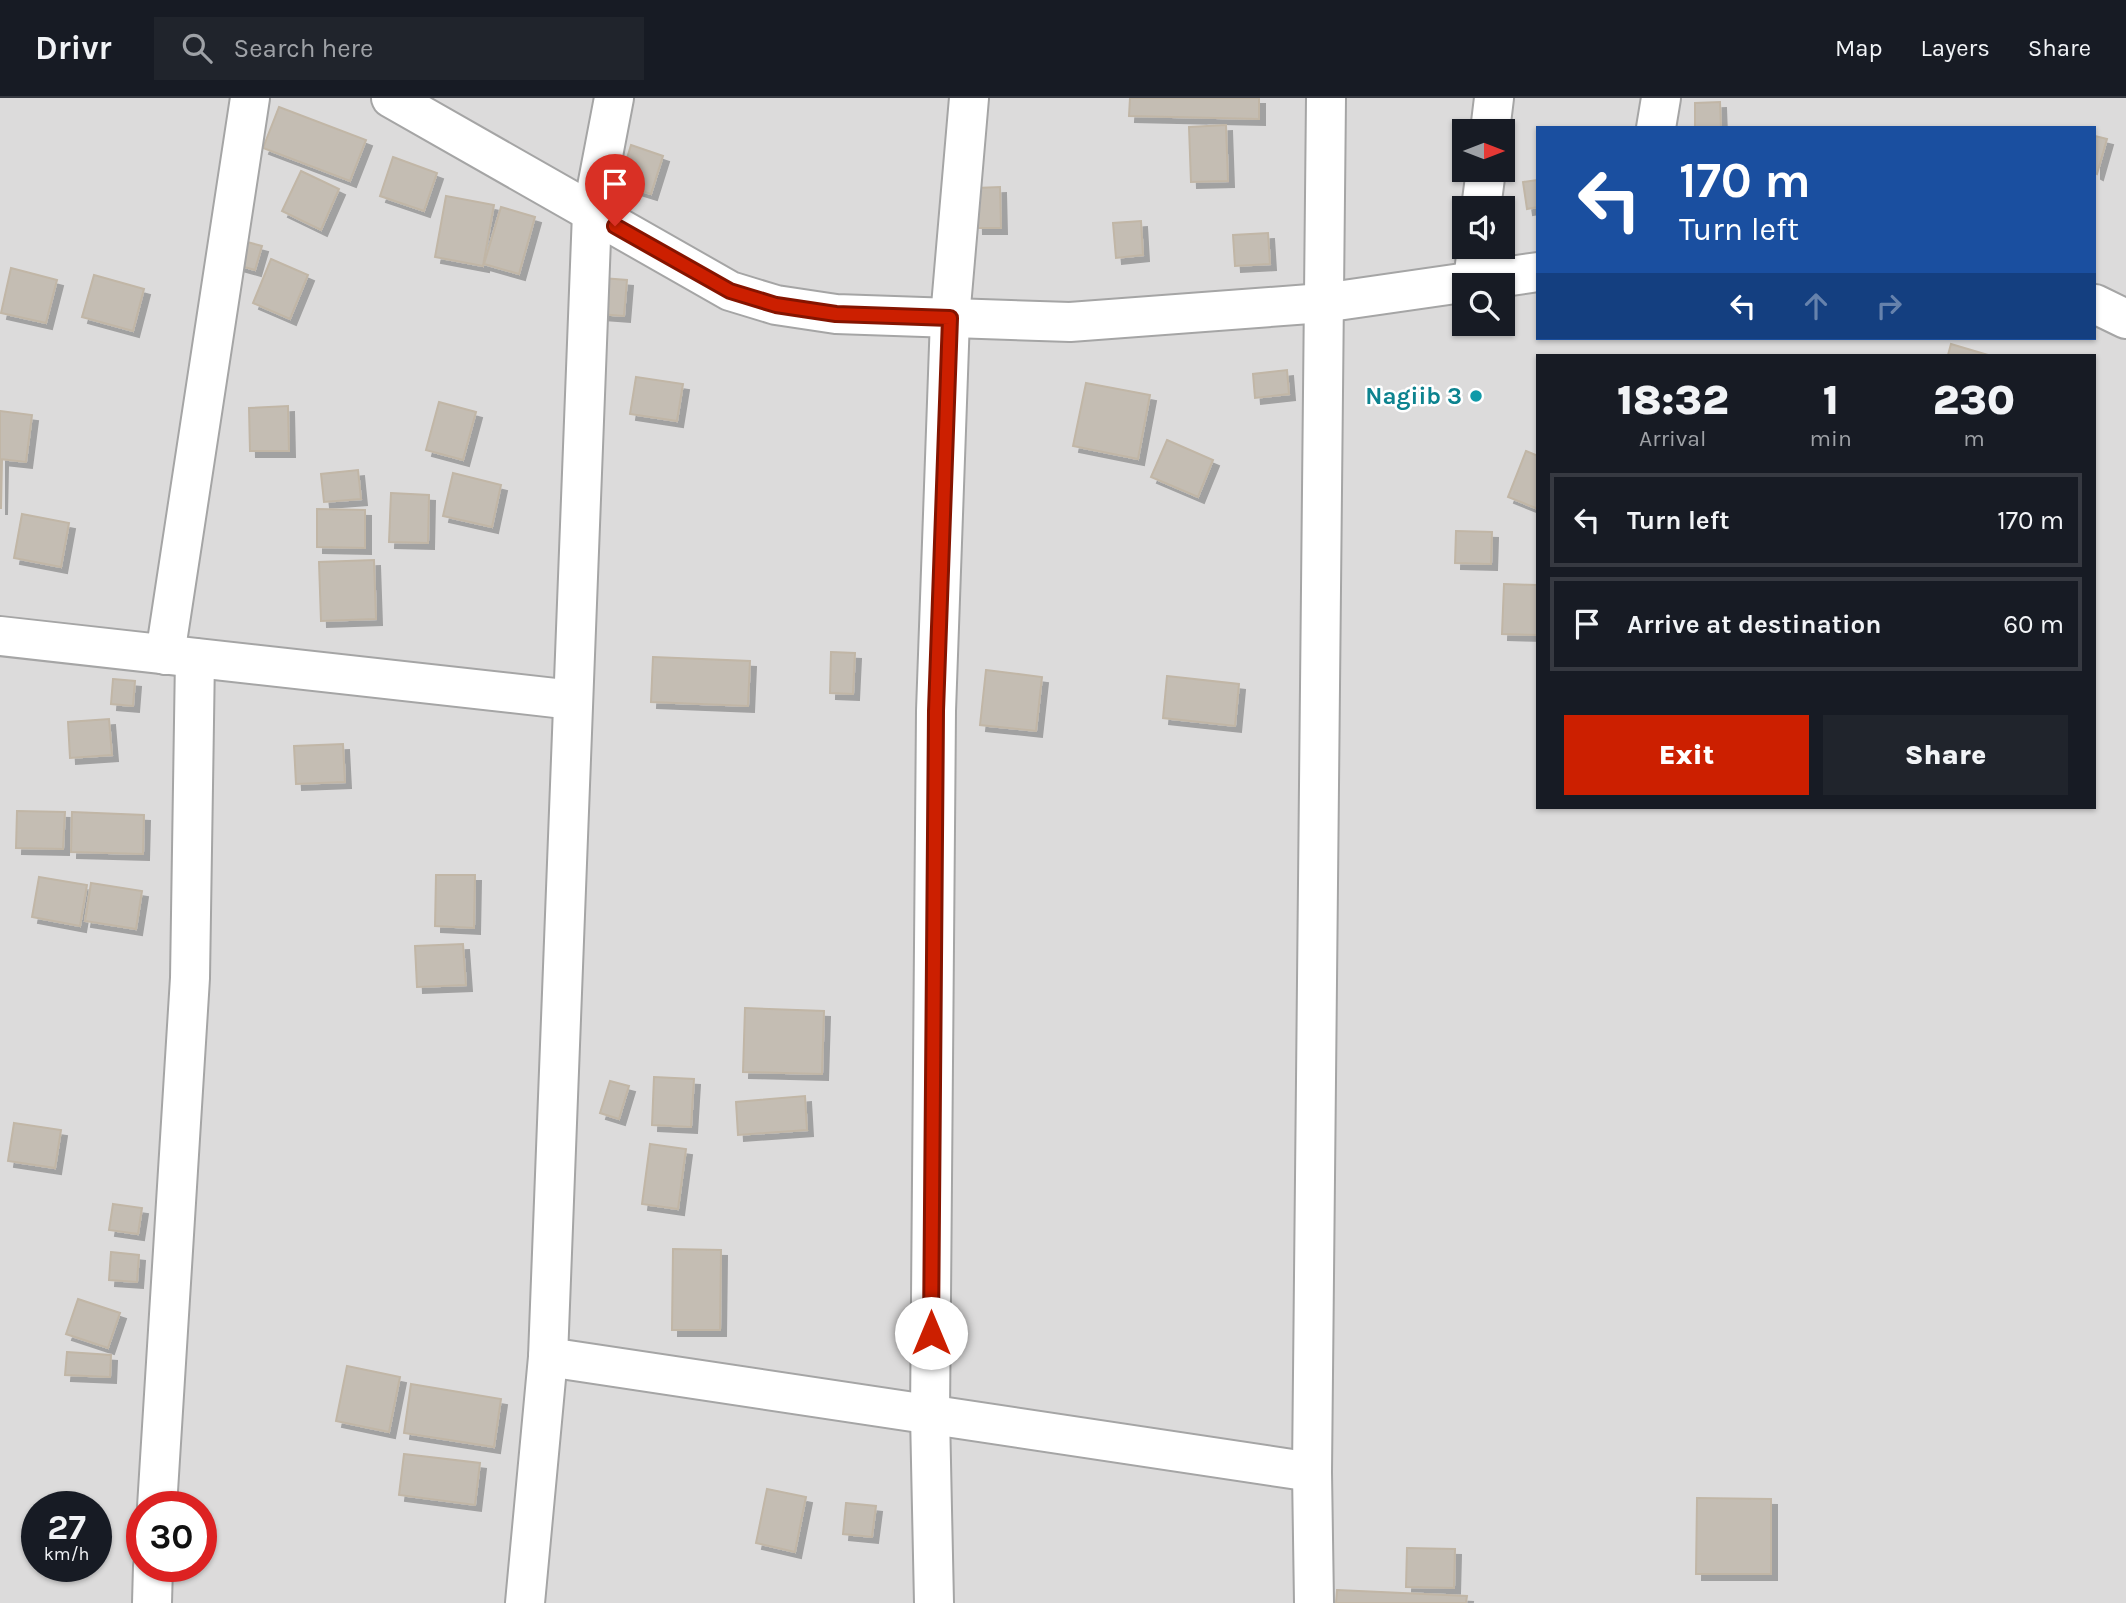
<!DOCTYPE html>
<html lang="en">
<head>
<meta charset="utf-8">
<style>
  :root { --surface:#171b24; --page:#20242c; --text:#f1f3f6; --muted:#9ea1a6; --line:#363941; --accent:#cc1f00 }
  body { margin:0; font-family:Karla,sans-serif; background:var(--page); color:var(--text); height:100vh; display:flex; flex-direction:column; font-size:26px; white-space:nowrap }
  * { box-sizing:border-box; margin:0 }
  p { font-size:23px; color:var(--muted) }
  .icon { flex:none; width:38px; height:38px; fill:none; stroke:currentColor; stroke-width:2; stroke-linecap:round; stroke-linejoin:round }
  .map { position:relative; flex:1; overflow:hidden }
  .sheet { position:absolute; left:1536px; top:256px; width:560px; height:455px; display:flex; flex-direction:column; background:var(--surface); border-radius:0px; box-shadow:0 2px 5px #0004 }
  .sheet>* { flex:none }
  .top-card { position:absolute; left:1536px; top:28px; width:560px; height:214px; border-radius:0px; box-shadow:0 2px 5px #0004; background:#1a4fa0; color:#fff; overflow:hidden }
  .needle { width:46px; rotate:90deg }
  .fabs { position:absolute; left:1452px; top:21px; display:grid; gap:14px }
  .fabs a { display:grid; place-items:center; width:63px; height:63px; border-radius:0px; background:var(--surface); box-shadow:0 2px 5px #0004; font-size:35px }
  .speed { position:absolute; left:21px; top:1393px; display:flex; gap:14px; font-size:35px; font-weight:700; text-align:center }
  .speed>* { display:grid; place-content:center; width:91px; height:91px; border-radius:50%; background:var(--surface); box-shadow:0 2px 5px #0004; line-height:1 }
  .speed small { font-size:18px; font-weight:400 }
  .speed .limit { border:10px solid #d22; background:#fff; color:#111 }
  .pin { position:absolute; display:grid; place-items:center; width:60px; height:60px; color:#fff; margin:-72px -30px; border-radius:50% 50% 50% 0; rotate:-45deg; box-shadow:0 0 7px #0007 }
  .pin .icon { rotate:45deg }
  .me { position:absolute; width:77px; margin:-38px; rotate:0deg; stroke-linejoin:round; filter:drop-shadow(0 0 5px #0008) }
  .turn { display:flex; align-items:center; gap:24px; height:147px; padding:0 28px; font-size:32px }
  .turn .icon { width:91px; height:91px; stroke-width:2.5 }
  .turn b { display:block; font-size:49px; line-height:60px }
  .lanes { display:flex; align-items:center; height:66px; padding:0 28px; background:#0003; justify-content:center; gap:35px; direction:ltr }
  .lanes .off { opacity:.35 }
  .eta { display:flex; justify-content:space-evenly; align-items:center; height:119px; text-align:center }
  .eta b { font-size:42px; font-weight:800; line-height:49px }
  .primary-button { display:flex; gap:14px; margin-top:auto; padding:14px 28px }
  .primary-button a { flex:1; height:80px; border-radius:0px; background:var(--accent); color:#fff; font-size:28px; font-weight:800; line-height:80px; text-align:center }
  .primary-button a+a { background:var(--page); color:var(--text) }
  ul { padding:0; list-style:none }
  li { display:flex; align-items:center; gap:21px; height:94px; margin:0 14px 10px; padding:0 14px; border:4px solid var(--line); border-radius:0px }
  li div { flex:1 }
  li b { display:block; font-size:26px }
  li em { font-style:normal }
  header { display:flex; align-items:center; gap:42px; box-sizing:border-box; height:98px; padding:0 35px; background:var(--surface); border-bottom:2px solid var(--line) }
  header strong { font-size:33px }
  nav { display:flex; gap:38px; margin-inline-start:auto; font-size:24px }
  .search { width:490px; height:63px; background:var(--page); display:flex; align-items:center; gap:18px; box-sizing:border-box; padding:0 24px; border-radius:0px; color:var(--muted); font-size:26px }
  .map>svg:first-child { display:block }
</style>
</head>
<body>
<header>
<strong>Drivr</strong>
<div class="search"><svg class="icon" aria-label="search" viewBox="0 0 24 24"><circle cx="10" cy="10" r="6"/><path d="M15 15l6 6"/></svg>Search here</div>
<nav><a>Map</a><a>Layers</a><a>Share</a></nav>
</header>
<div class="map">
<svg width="2126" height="1505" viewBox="0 0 2126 1505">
  <defs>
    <filter id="shadow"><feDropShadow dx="6" dy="6" stdDeviation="0" flood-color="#0004"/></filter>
  </defs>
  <rect width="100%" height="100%" fill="#efede4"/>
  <path fill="#dcdbdb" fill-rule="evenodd" d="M0,0H2126V1505H0ZM1538,30H2095V240H1538ZM1465,33H1503V72H1465ZM1465,110H1503V149H1465ZM1465,187H1503V226H1465ZM1538,257H2095V709H1538ZM37,1409H96V1468H37ZM142,1409H201V1468H142Z"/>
  <g fill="#c4bdb3" stroke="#c1b6a6" stroke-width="2" filter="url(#shadow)">
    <path d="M1130,0H1259V21L1129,18Z"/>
    <path d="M1720,4L1721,30H1695V5Z"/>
    <path d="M279,9L366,42L350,83L263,50Z"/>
    <path d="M1226,27L1228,83L1191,84L1189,29Z"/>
    <path d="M2095,38L2107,41L2097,76L2095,75Z"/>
    <path d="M631,47L663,58L651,96L619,86Z"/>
    <path d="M393,59L437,75L424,113L380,98Z"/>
    <path d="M301,73L339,91L321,132L282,113Z"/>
    <path d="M1538,82V109L1527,111L1523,84Z"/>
    <path d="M1000,89L1001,130H977L976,90Z"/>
    <path d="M446,98L494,107L483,168L435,159Z"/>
    <path d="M501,109L535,119L519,176L484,166Z"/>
    <path d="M1141,123L1143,157L1116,160L1113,125Z"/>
    <path d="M1268,135L1270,166L1235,168L1233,137Z"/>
    <path d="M232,140L262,148L255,172L226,164Z"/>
    <path d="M271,161L308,177L290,221L253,205Z"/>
    <path d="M11,170L57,182L46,225L1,215Z"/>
    <path d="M94,177L144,191L133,233L82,219Z"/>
    <path d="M602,180L627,182L624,218L599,216Z"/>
    <path d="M1951,246L1988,257H1948Z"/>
    <path d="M1287,272L1289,296L1255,300L1253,276Z"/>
    <path d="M636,279L683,286L677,323L630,316Z"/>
    <path d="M1086,285L1150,297L1138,361L1073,348Z"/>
    <path d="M439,304L476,314L463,362L426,352Z"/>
    <path d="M288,308L289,353H250L249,310Z"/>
    <path d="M0,313L32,317L26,364L0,361Z"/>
    <path d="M1167,342L1213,362L1198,399L1151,379Z"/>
    <path d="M1526,353L1538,358V411L1508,399Z"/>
    <path d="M0,362H2L1,410H0Z"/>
    <path d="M358,372L361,401L324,404L321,376Z"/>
    <path d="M453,375L501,387L492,429L443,418Z"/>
    <path d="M391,395L429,397L428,445L389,444Z"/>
    <path d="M317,411L365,412V450L317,449Z"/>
    <path d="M22,416L69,425L61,469L14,460Z"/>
    <path d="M1456,433L1492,434L1491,466L1455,465Z"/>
    <path d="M374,462L376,521L321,523L319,464Z"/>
    <path d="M1504,486L1538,487V537L1502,536Z"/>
    <path d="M831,554L855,555L853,596L830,595Z"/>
    <path d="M653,559L750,563L748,608L651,604Z"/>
    <path d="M986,572L1042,579L1036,633L980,627Z"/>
    <path d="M1167,578L1239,586L1235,628L1163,620Z"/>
    <path d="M113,581L135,583L133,608L111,606Z"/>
    <path d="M109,621L112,657L70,660L68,624Z"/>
    <path d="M343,646L345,684L296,686L294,648Z"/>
    <path d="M17,713L65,714L63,751L16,750Z"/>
    <path d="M72,714L144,717L143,756L71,754Z"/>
    <path d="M436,777H475L474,830L435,828Z"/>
    <path d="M39,779L87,787L80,828L32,819Z"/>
    <path d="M91,785L142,793L136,831L85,823Z"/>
    <path d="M463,846L466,887L417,889L415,848Z"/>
    <path d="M745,910L824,913L822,976L743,974Z"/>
    <path d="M654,979L694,981L691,1029L652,1027Z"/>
    <path d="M610,983L629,988L619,1021L600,1015Z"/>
    <path d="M805,998L807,1032L738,1037L736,1004Z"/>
    <path d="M14,1025L61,1032L55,1070L8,1063Z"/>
    <path d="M650,1046L686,1051L678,1111L642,1106Z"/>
    <path d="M113,1106L142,1110L138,1136L109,1132Z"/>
    <path d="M673,1151L721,1152L720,1232H672Z"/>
    <path d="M111,1154L139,1157L137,1184L109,1182Z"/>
    <path d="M78,1201L120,1215L108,1250L66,1236Z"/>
    <path d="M67,1254L111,1257L110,1279L65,1277Z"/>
    <path d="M347,1268L400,1279L389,1334L336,1323Z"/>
    <path d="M411,1286L501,1301L494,1349L404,1335Z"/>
    <path d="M404,1356L480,1365L475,1407L399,1397Z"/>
    <path d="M767,1391L806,1399L795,1454L756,1445Z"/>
    <path d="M1697,1400L1771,1401V1476H1696Z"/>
    <path d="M846,1405L876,1408L872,1439L843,1436Z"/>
    <path d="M1407,1450L1455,1451L1454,1490L1406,1489Z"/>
    <path d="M1337,1492L1467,1498L1466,1505H1336Z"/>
  </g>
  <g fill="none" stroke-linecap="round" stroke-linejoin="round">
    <defs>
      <g id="minor">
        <path d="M391,0L730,193L776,207L836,216L1070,224L1323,205L1538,174"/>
        <path d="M1656,30L1661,0"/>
        <path d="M1490,33L1494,0"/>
        <path d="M1481,110L1486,72"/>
        <path d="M1473,184L1477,149"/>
        <path d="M2095,206L2126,221"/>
        <path d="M0,538L573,602"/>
        <path d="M165,557L250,0"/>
        <path d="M548,1259L1312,1374"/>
        <path d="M157,1409L190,880L195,560"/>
        <path d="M152,1505L153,1468"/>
        <path d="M525,1505L548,1259L592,115L614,0"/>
        <path d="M934,1505L930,1317L936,613L950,220L969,0"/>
        <path d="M1314,1505L1312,1374L1326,0"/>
      </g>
    </defs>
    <use href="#minor" stroke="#a5a5a5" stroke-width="42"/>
    <use href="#minor" stroke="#fff" stroke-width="38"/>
  </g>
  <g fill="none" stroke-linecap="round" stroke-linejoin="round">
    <defs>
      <path id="route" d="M615,128L730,193L776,207L836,216L950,220L936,613L931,1235"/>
    </defs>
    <use href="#route" stroke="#851400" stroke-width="18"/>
    <use href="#route" stroke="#cc1f00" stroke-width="12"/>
  </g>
  <circle fill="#0f9aa8" stroke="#fff" stroke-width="2.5" cx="1476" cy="298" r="7"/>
  <g text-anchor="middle" stroke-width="5" stroke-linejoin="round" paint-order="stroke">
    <g font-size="24" font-weight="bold" fill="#0d838f" stroke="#fff" text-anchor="end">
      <text x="1462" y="306">Nagiib 3</text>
    </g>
  </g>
</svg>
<div class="fabs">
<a><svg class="needle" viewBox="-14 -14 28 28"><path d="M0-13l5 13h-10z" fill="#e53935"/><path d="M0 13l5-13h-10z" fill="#9ea1a6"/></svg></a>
<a><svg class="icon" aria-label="sound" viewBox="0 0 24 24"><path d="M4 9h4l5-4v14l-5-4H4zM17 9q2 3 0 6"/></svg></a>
<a><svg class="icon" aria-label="search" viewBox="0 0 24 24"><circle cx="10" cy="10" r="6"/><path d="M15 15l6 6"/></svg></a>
</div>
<div class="speed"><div>27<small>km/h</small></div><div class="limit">30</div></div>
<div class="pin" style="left:615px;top:128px;background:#d93025"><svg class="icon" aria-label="arrive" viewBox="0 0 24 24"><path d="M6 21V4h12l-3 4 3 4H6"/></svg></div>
<svg class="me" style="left:931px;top:1235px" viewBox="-20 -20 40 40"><circle r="19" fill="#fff"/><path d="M0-13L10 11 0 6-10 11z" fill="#cc1f00"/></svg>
<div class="top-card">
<div class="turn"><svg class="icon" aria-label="left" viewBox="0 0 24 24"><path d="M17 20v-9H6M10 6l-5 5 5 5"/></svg><div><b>170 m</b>Turn left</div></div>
<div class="lanes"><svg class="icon" aria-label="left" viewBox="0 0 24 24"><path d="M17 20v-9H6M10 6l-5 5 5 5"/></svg><svg class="icon off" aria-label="ahead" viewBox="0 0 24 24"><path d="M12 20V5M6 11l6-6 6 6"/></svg><svg class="icon off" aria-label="right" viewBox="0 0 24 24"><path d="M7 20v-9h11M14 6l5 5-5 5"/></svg></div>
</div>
<section class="sheet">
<div class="eta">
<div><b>18:32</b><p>Arrival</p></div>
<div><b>1</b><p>min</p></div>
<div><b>230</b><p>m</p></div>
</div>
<ul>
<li><svg class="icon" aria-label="left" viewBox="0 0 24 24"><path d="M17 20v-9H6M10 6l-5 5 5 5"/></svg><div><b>Turn left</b></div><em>170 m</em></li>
<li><svg class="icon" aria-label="arrive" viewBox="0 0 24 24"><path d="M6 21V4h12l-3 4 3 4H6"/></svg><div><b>Arrive at destination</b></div><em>60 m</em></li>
</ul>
<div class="primary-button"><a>Exit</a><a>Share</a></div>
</section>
</div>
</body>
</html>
